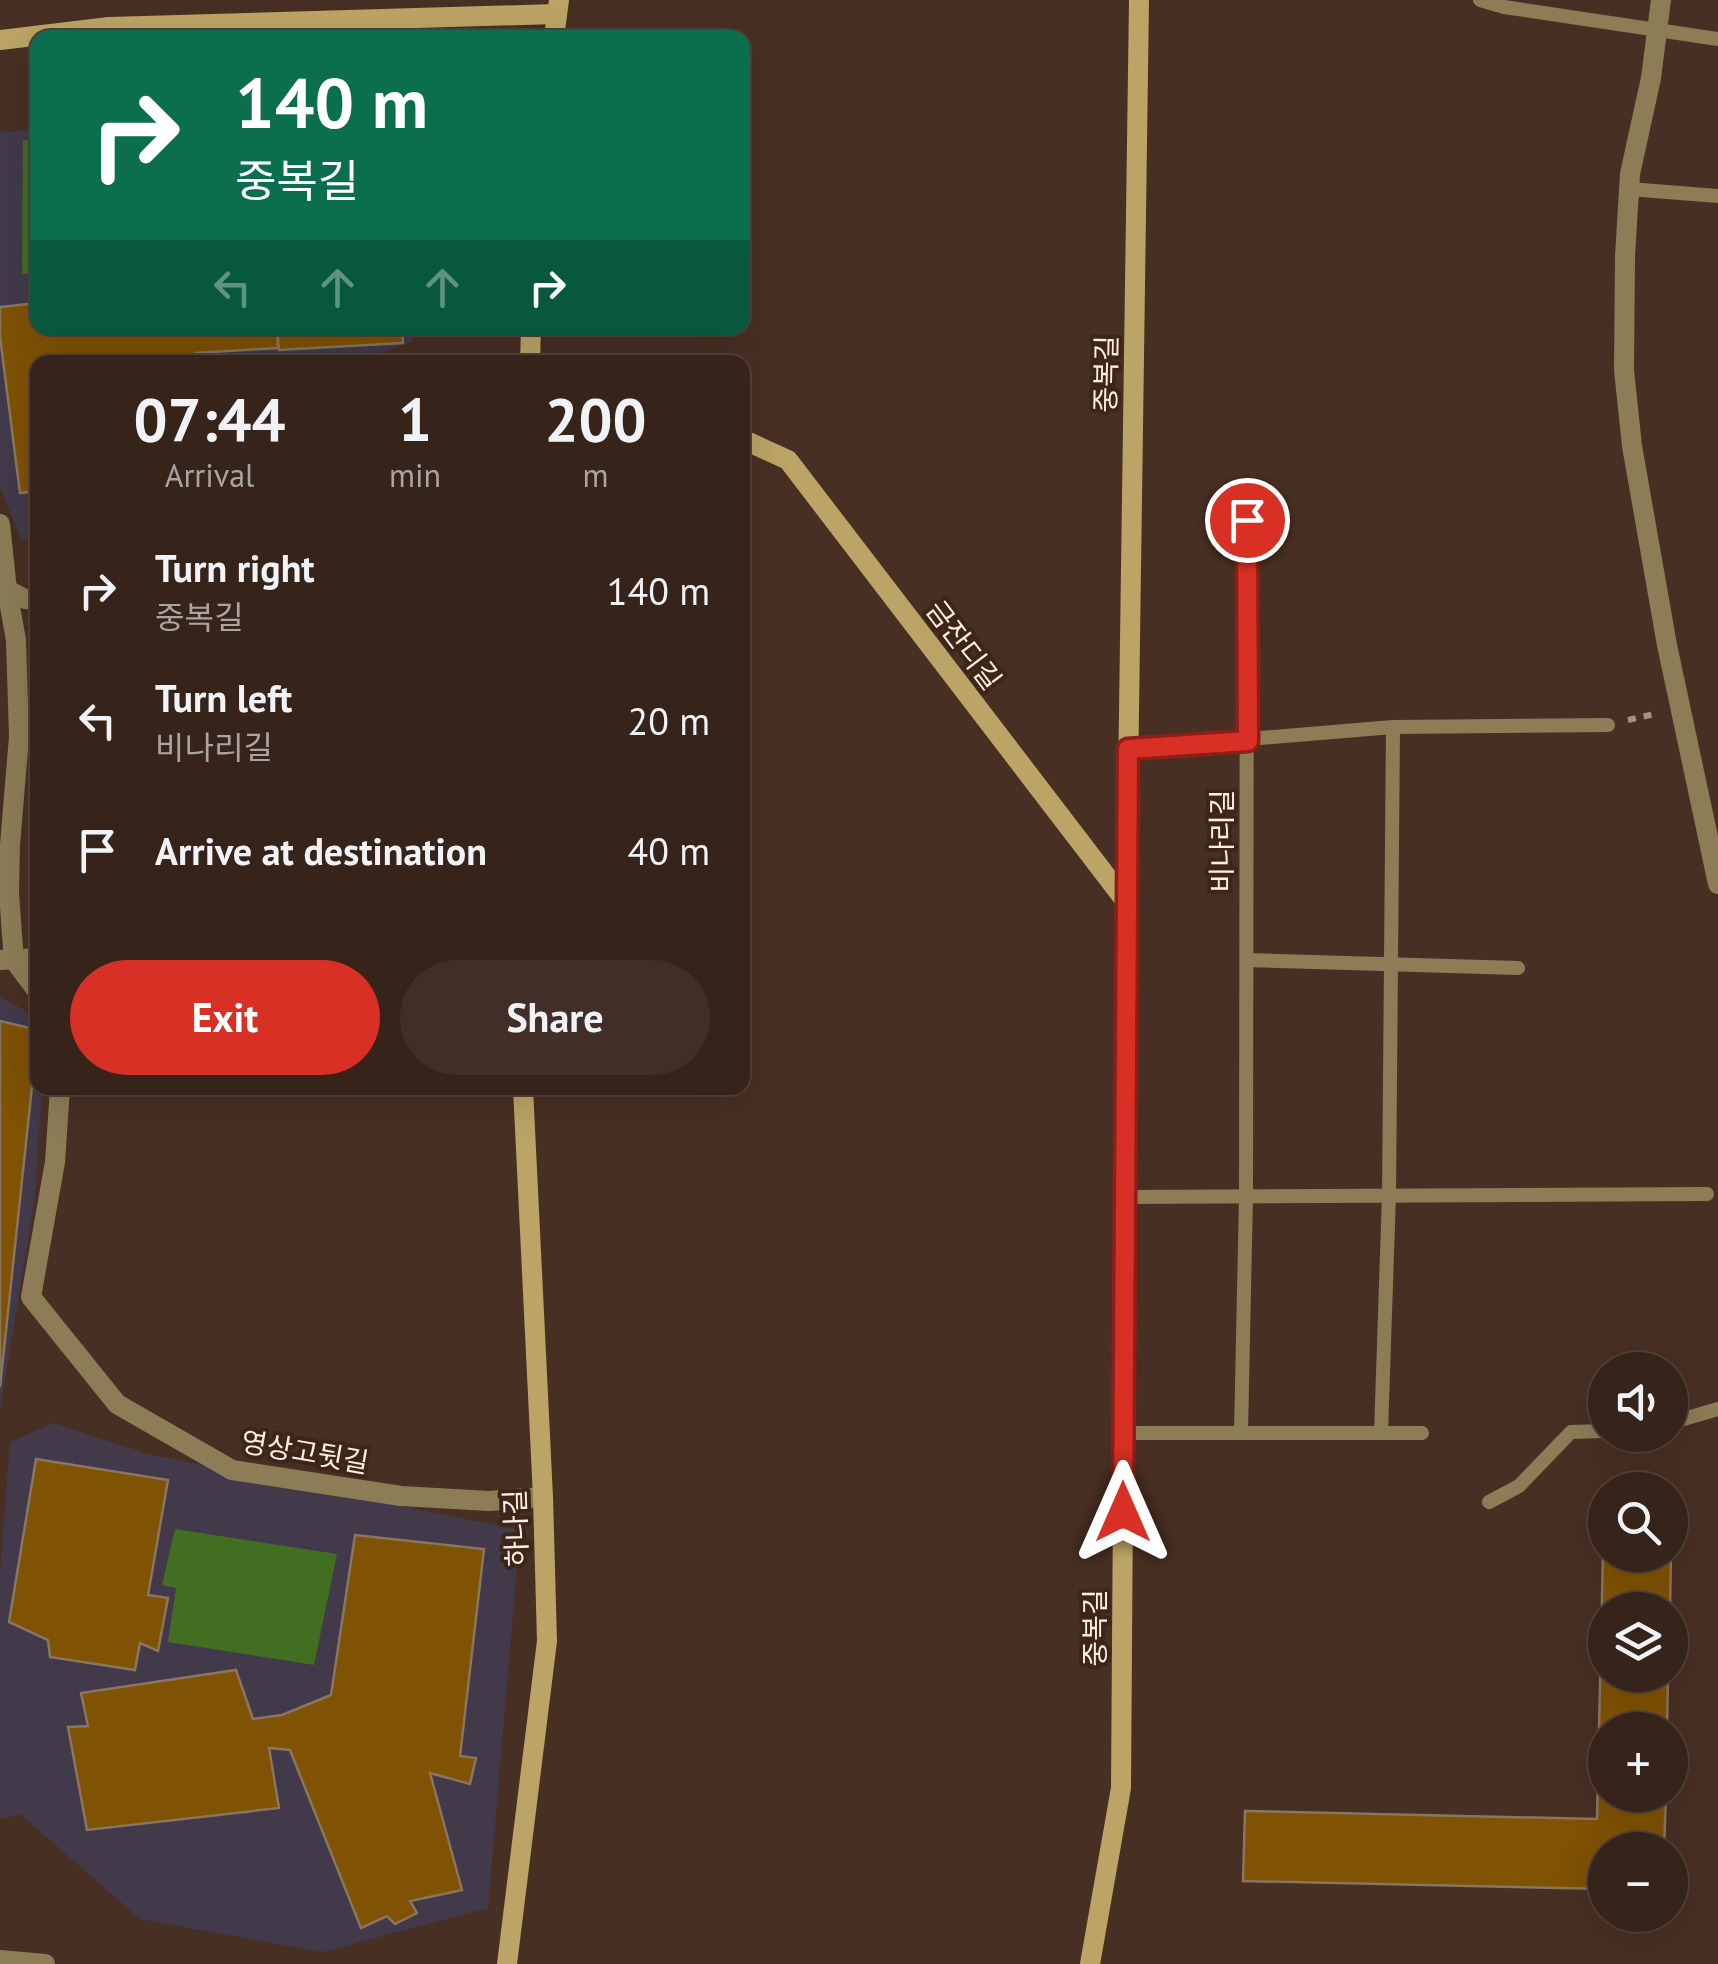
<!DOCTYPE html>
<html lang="en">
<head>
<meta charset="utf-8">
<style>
  :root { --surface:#36231a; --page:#412f27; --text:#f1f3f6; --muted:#aaa4a2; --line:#504039; --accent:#d93025 }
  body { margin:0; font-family:"PT Sans","Noto Sans KR",sans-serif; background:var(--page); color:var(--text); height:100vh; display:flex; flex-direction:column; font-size:38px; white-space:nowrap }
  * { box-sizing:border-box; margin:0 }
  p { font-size:32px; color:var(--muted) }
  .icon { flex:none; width:55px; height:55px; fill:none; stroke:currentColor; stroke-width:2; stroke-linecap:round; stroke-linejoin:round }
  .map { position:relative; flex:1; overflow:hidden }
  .details { position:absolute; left:30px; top:355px; width:720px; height:740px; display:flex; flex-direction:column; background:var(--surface); border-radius:20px; box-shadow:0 10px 40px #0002,0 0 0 2px var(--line) }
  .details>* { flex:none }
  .hud { position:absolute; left:30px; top:30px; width:720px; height:305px; border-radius:20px; box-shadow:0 10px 40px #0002,0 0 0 2px var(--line); background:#0b6e4f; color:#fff; overflow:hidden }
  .controls { position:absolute; left:1588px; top:1352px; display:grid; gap:20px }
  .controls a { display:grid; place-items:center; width:100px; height:100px; border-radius:50%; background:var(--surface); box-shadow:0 10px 40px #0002,0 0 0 2px var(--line); font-size:50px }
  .pin { position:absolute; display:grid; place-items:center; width:85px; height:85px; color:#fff; margin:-42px; border:5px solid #fff; border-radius:50%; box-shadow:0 2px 10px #0007 }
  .me { position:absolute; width:110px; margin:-55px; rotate:0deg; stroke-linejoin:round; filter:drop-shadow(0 0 8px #0008) }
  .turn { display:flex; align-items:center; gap:35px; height:210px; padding:0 40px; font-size:45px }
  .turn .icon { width:130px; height:130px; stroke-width:2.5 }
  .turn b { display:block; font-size:70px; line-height:85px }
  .lanes { display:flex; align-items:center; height:95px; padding:0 40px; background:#0003; justify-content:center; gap:50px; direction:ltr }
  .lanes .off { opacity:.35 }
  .eta { display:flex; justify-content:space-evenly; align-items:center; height:170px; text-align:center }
  .eta b { font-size:60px; font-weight:800; line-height:70px }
  .primary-button { display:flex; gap:20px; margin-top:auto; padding:20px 40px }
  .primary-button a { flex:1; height:115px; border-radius:60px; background:var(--accent); color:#fff; font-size:40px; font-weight:800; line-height:115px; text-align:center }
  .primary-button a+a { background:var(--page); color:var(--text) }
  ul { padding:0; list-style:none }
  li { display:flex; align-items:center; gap:30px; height:130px; padding:0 40px }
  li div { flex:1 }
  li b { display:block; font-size:38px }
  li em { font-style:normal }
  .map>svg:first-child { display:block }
</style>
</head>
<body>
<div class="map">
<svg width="1718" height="1964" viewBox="0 0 1718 1964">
  <rect width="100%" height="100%" fill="#482f23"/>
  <g fill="#423a4a">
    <path d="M37,128L38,328H411L413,341L380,353L342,362H38L37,539H21L0,487V131L12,132Z"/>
    <path d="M0,997L37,1017L38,1088H42L34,1204L0,1408Z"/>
    <path d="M53,1423L148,1454L520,1530L488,1908L322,1952L140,1919L20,1814L0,1819V1571L10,1442Z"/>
  </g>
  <g fill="#416e20">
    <path d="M23,140L37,141L38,273L22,274Z"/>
    <path d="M175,1529L337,1554L314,1665L168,1642L176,1588L162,1585Z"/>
  </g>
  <g fill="#7f5204" stroke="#8a765f" stroke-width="2.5">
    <path d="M38,303V328H277L278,348L196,353V362H38V491L20,493L0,337V307Z"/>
    <path d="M277,328H402L403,343L279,350Z"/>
    <path d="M0,1021L38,1030L0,1387Z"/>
    <path d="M36,1459L168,1480L148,1595L168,1598L158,1651L140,1643L135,1670L50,1657L48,1640L9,1622Z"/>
    <path d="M355,1535L484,1549L460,1756L476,1758L470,1784L430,1773L462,1890L410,1901L417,1913L395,1924L387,1916L361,1928L290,1750L269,1748L279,1808L87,1830L68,1727L88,1726L81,1693L236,1670L253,1719L282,1715L331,1695Z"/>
    <path d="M1603,1553L1605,1555L1671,1554L1670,1610H1605V1675H1668L1667,1730H1605V1795H1666L1664,1850H1605V1889L1243,1881L1245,1811L1597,1819Z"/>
  </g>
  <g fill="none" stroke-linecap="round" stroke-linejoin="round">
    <path stroke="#a59186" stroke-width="6" stroke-dasharray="8 8" stroke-linecap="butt" d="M1628,720L1655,714"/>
    <g stroke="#8c7d57" stroke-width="14">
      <path d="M1480,0L1504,7L1718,39"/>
      <path d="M1629,189L1718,196"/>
      <path d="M1128,749L1393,727L1608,725"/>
      <path d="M1247,960L1518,968"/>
      <path d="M1125,1197L1707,1194"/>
      <path d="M1670,1423L1718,1409"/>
      <path d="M1124,1433H1422"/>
      <path d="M1241,1433L1246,1196L1247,485"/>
      <path d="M1381,1433L1389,1195L1393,727"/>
      <path d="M1489,1502L1519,1486L1571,1432L1605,1431"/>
    </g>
    <g stroke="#8c7d57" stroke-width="20">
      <path d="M1661,0L1651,78L1630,174L1625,256L1624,370L1632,446L1667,645L1718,884"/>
      <path d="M0,524L7,590L16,640L19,737L10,845L9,892L12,935L14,960L38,992"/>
      <path d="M0,586L25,599L38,600"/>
      <path d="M0,960L38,958"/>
      <path d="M60,1088L55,1162L31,1297L117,1404L232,1470L401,1496L489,1501L543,1497"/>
      <path d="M0,1960L45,1964"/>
    </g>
    <g stroke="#bca466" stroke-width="20">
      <path d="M554,38L559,0"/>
      <path d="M0,40L109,27L556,14"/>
      <path d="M530,362L531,328"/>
      <path d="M742,439L788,460L1127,903"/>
      <path d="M507,1964L547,1641L543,1497L523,1088"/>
      <path d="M1090,1964L1121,1788L1128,783L1139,0"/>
    </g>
  </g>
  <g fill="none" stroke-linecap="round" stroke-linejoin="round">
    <defs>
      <path id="route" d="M1123,1512L1128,749L1248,741L1247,520"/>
    </defs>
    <use href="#route" stroke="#8d1f18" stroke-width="25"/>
    <use href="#route" stroke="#d93025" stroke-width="18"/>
  </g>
  <g text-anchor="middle" stroke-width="8" stroke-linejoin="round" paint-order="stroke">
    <g font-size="28" fill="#feeee5" stroke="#3e2519">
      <text transform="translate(1106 374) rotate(-89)" y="10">중복길</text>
      <text transform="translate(964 645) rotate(53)" y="10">금잔디길</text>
      <text transform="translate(1222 841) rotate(-90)" y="10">비나리길</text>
      <text transform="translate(305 1452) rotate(10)" y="10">영상고뒷길</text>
      <text transform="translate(516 1528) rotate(-92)" y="10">하나길</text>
      <text transform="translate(1095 1628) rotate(-90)" y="10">중복길</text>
    </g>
  </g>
</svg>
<div class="controls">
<a><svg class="icon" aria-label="sound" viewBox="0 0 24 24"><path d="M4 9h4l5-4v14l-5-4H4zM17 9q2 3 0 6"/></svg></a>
<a><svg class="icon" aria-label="search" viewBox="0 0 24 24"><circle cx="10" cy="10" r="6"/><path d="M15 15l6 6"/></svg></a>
<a><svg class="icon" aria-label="layers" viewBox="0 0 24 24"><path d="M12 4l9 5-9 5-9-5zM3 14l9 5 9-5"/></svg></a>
<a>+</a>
<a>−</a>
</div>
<div class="pin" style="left:1247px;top:520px;background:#d93025"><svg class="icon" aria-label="arrive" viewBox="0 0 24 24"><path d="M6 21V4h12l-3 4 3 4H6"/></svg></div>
<svg class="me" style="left:1123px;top:1512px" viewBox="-20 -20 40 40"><path d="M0-17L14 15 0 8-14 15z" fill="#d93025" stroke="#fff" stroke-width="4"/></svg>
<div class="hud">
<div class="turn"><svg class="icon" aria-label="right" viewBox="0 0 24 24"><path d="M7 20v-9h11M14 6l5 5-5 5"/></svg><div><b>140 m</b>중복길</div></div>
<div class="lanes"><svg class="icon off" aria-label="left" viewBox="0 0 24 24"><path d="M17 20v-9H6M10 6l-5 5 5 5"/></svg><svg class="icon off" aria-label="ahead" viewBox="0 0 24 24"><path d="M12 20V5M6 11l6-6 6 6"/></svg><svg class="icon off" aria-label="ahead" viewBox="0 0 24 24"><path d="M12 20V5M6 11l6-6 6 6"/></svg><svg class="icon" aria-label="right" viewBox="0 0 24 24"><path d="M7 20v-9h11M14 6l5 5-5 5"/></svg></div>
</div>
<section class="details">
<div class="eta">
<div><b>07:44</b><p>Arrival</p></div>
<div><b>1</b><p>min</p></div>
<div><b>200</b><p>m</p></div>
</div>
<ul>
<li><svg class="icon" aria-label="right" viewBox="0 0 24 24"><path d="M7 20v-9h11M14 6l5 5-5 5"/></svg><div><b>Turn right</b><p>중복길</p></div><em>140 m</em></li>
<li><svg class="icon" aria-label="left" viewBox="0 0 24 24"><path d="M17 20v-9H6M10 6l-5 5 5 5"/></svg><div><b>Turn left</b><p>비나리길</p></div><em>20 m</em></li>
<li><svg class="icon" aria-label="arrive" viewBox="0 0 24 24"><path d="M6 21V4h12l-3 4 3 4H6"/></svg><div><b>Arrive at destination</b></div><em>40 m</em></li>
</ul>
<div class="primary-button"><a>Exit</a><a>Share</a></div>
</section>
</div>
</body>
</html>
